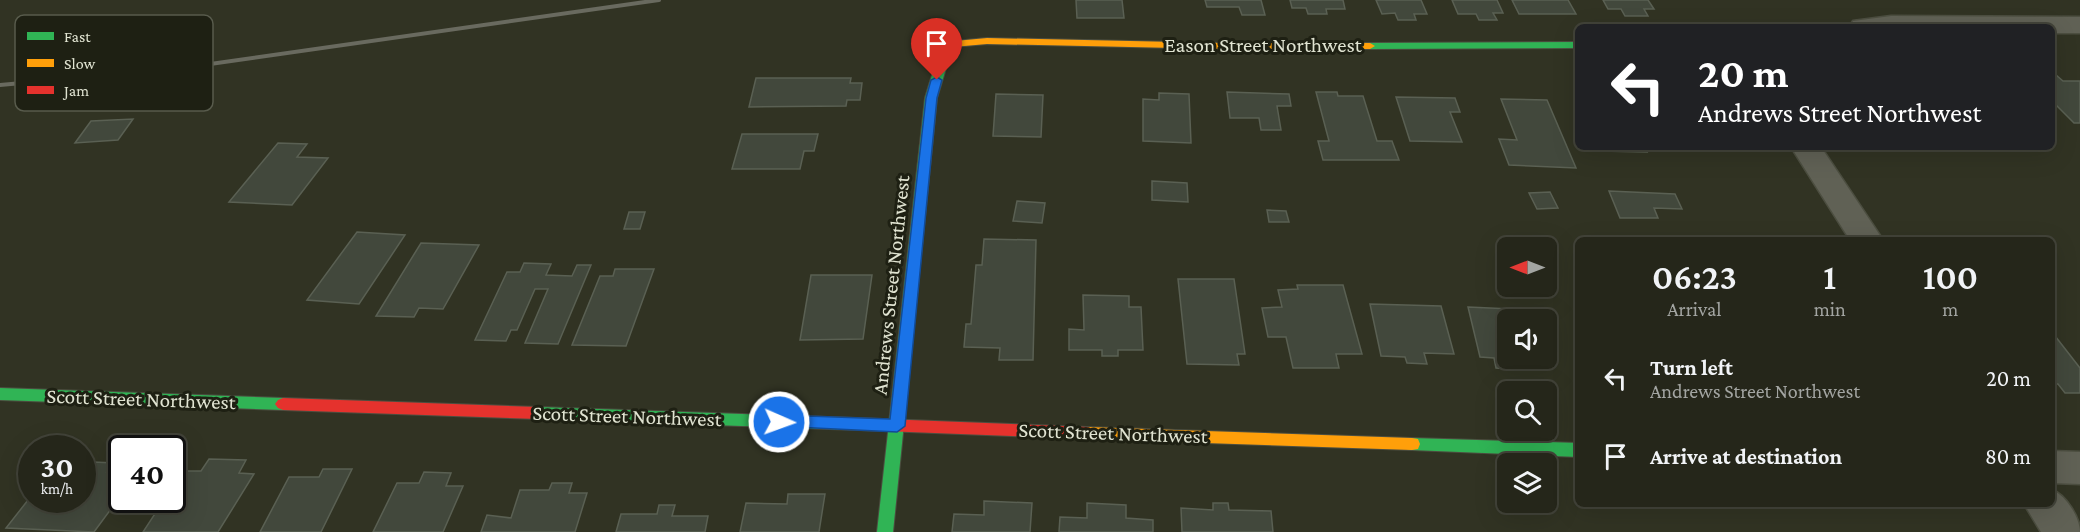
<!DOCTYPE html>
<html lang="en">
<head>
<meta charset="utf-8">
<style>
  :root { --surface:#25261a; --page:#313227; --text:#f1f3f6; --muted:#a3a5a2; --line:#424339 }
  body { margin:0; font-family:"Crimson Pro",serif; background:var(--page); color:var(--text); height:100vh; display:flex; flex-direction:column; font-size:22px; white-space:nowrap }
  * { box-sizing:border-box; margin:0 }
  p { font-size:20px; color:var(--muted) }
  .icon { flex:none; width:33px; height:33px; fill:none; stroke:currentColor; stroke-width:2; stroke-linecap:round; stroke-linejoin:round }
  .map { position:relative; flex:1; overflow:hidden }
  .panel { position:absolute; left:1575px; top:237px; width:480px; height:270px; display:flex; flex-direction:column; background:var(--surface); border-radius:9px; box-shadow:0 6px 24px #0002,0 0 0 2px var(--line) }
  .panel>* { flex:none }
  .hud { position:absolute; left:1575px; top:24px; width:480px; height:126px; border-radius:9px; box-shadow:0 6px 24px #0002,0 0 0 2px var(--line); background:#202124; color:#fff; overflow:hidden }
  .needle { width:39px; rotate:270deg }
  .fabs { position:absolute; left:1497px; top:237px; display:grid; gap:12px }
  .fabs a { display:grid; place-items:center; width:60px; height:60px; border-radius:9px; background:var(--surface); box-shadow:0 6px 24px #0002,0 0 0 2px var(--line); font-size:30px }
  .speed { position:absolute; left:18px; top:435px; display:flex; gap:12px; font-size:30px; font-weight:700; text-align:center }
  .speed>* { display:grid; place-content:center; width:78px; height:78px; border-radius:50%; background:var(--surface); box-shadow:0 6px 24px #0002,0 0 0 2px var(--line); line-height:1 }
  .speed small { font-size:15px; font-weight:400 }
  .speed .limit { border:3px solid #111; border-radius:9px; background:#fff; color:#111 }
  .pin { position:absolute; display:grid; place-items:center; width:51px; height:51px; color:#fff; margin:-62px -26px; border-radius:50% 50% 50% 0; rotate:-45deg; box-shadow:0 0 6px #0007 }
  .pin .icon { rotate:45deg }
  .me { position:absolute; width:66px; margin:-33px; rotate:92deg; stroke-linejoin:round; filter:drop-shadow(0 0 4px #0008) }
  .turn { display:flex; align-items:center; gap:21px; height:126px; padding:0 24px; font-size:27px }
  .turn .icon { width:78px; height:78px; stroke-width:2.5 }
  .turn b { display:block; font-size:42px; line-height:51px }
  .eta { display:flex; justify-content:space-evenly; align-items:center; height:102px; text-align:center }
  .eta b { font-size:36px; font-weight:600; line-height:42px }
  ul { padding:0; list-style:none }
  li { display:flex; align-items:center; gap:18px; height:78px; padding:0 24px }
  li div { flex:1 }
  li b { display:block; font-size:22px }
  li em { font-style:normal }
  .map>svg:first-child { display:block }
</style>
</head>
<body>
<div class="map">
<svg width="2080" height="532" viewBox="0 0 2080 532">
  <rect width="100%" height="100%" fill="#313323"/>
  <g fill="#42483c" stroke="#5a6053" stroke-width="1.5">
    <path d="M1076,0H1122L1124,18H1077Z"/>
    <path d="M1205,0H1261L1265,15H1242L1239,7H1207Z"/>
    <path d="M1290,0H1343L1345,9H1326L1327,14H1308L1306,8H1292Z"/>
    <path d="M1376,0H1421L1427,14H1414L1416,20H1398L1395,13L1382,14Z"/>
    <path d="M1452,0H1497L1503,13H1493L1497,20H1479L1476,14H1458Z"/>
    <path d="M1512,0H1568L1576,14H1519Z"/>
    <path d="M1603,0H1648L1654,9H1644L1648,16H1625L1621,9H1608Z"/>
    <path d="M2052,75H2056L2063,81H2080V123H2074L2052,101Z"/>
    <path d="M756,78H851L850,83H862L860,100H847L846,106L749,107Z"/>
    <path d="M1227,92L1289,94L1291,106H1277L1281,130H1261L1259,118H1230Z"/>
    <path d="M1316,92H1337L1338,96H1363L1377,141H1392L1399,160H1323L1318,141H1329Z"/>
    <path d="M1159,93L1189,94L1191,143L1143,141V99L1159,100Z"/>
    <path d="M996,94L1043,95L1041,137L993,136Z"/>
    <path d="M1396,97L1455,98L1460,112H1450L1462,142L1410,141Z"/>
    <path d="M1501,99L1547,100L1576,168L1509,165L1499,139L1517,140Z"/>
    <path d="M133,119L118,140L75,143L91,121Z"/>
    <path d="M742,134H818L814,151H804L800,169H732Z"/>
    <path d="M278,143L307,144L297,157L328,158L292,205L229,202Z"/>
    <path d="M1596,147H1644L1647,152L1598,151Z"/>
    <path d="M1152,181L1187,183L1188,202L1152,200Z"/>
    <path d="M1609,191L1675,194L1682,209L1654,208L1658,218H1620Z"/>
    <path d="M1550,192L1558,208L1537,209L1529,193Z"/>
    <path d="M1017,201L1045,203L1042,223L1013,221Z"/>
    <path d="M1267,210L1286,211L1289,222H1269Z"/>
    <path d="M629,212H645L640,229H624Z"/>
    <path d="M357,232L405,235L359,304L307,300Z"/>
    <path d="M984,239L1036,240L1033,360H999L1000,348L964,347L966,324H971L976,265H982Z"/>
    <path d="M421,243L479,245L443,309L419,308L414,317L376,316Z"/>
    <path d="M524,263L551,264L546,275L572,276L577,265H591L558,344L525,343L548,289H535L517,330H511L506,341L475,340L507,272H520Z"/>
    <path d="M615,269H654L626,346L572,345L600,276H613Z"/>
    <path d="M811,275H872L863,339L800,340Z"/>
    <path d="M1178,279H1234L1245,354H1237L1239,365L1187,364Z"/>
    <path d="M1297,285H1343L1362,354H1336L1339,368H1293L1286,337H1268L1262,308L1282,307L1278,290L1298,289Z"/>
    <path d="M1083,295L1129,296V307H1141L1143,350H1118V356H1102V350H1069V329L1084,330Z"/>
    <path d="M1370,304L1441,306L1454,354L1424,353L1427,364L1407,363L1405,357L1381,356Z"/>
    <path d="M1468,307L1511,309L1514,320H1508V358H1518L1521,370L1496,368L1494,358L1480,357Z"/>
    <path d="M2052,332L2080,368V393H2065L2058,384H2052Z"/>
    <path d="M209,459L246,460L239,473L254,474L218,532H143L164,500H172V488L184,471H201Z"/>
    <path d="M93,462L114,463L107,472L122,473V494L94,532L6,528L32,495V500H82V470L87,471Z"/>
    <path d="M323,469H352L321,532H260L289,477H319Z"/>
    <path d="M424,472L451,473L446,486H463L443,532H373L397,483H419Z"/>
    <path d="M552,483H572L569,493H587L575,532H481L487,515L511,518L520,490H549Z"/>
    <path d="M788,494H825L819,532H740L746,503L787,504Z"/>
    <path d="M984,501L1032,503L1030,532H952L954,514L984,515Z"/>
    <path d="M1087,503L1126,505V518L1153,520V532H1059L1060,517L1087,518Z"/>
    <path d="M1213,503H1228L1229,510L1271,511L1273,532H1182L1181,508L1213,510Z"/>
    <path d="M659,505H675L672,516H708L705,532H616L621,514H657Z"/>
  </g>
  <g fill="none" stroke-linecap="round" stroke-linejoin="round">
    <defs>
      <g id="street">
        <path d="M1891,16L2080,17V33H2052V27H1849L1853,21Z"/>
        <path d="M1791,147H1821L1883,240H1850Z"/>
        <path d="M2052,451L2080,452V484L2052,483Z"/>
        <path d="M2052,490C2066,495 2080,518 2080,532H2041L2024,504H2052Z"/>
      </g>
      <g id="fast">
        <path d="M1578,42V48L1370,49L1365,46L1370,43Z"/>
        <path d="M942,59L948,62L937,98L893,532H877L925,98L936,62Z"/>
        <path d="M0,388L283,398L288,400L291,404L288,408L283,410L0,400Z"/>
        <path d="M538,407L858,418L863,420L866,424L863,428L858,430L538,419L533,417L530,413L533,409Z"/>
        <path d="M1412,438L1578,443V457L1412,450L1406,449L1404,444L1406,439Z"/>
      </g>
      <g id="slow">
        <path d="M987,38L1222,43H1370L1375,46L1370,49H1222L987,44L953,47L946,64L942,65L936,62L944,42Z"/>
        <path d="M1087,427L1412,438L1418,439L1420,444L1418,449L1412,450L1087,439L1082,437L1079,433L1082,429Z"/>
      </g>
      <g id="jam">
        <path d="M283,398L538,407L543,409L546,413L543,417L538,419L283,410L278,408L275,404L278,400Z"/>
        <path d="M858,418L1087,427L1092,429L1095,433L1092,437L1087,439L858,430L853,428L850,424L853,420Z"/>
      </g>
    </defs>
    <use href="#street" stroke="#4c4e40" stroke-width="3"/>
    <use href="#fast" stroke="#4c4e40" stroke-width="2"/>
    <use href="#slow" stroke="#4c4e40" stroke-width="2"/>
    <use href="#jam" stroke="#4c4e40" stroke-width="2"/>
    <use href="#street" fill="#606155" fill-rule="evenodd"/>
    <use href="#fast" fill="#30b455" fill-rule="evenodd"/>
    <use href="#slow" fill="#ff9f0a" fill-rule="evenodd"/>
    <use href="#jam" fill="#e5322d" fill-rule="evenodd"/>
    <path stroke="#696a5f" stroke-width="4" d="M0,85L175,69L659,0"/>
  </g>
  <path fill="#1a73e8" stroke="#114b97" stroke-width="1.5" d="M937,77L942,80L937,98L905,426L897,432L774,426L772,422L779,415L890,419L926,98L931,80Z"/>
  <g text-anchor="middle" stroke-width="6" stroke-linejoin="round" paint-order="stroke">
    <g font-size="21" fill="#e1e4d2" stroke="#1e2013">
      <text x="1263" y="52">Eason Street Northwest</text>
      <text transform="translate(891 285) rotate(-84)" y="7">Andrews Street Northwest</text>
      <text transform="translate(141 399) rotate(2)" y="7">Scott Street Northwest</text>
      <text transform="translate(627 416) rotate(2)" y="7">Scott Street Northwest</text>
      <text transform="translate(1113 433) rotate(2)" y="7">Scott Street Northwest</text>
    </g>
  </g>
  <rect x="15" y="15" width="198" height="96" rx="9" fill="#1e2013" stroke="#585b4c" stroke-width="1.5"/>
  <rect x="27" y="32" width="27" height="8" fill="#30b455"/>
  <rect x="27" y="59" width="27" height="8" fill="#ff9f0a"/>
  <rect x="27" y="86" width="27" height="8" fill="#e5322d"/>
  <g font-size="16" fill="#e1e4d2">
    <text x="64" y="42">Fast</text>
    <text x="64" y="69">Slow</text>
    <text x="64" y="96">Jam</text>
  </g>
</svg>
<div class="fabs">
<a><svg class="needle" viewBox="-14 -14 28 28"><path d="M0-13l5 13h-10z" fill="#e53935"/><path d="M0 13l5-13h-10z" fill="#a3a5a2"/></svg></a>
<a><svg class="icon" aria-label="sound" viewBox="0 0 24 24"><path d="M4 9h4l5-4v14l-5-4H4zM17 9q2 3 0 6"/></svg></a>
<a><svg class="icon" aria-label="search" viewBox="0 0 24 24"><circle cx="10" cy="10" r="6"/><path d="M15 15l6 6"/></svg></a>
<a><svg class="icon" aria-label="layers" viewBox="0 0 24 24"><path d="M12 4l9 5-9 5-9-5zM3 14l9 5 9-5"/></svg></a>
</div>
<div class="speed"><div>30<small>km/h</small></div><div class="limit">40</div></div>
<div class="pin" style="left:937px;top:80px;background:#d93025"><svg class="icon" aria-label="arrive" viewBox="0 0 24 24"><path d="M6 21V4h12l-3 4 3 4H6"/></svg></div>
<svg class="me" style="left:779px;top:422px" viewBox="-20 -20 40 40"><circle r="17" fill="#1a73e8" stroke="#fff" stroke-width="3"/><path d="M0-11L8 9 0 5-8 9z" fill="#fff"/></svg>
<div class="hud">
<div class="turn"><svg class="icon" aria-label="left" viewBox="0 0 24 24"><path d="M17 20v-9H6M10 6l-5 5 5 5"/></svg><div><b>20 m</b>Andrews Street Northwest</div></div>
</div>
<section class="panel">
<div class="eta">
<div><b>06:23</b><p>Arrival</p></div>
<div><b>1</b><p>min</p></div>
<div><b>100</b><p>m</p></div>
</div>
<ul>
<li><svg class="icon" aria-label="left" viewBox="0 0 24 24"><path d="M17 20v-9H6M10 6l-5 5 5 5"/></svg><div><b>Turn left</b><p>Andrews Street Northwest</p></div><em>20 m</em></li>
<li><svg class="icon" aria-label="arrive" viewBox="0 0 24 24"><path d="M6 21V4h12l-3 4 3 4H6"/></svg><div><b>Arrive at destination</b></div><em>80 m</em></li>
</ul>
</section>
</div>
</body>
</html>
